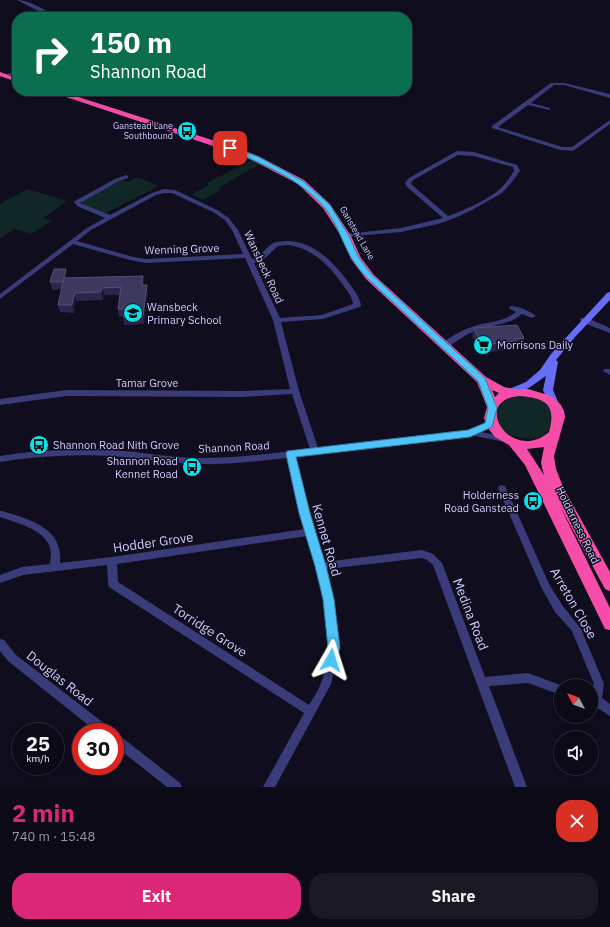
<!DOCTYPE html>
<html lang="en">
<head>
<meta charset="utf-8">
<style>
  :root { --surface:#0b0a16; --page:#191823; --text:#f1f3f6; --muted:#9a9aa1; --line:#2b2b35; --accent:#db2777 }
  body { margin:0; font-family:"IBM Plex Sans",sans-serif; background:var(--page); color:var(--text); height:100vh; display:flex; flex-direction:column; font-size:15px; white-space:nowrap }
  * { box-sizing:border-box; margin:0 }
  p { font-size:13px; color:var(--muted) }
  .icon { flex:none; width:22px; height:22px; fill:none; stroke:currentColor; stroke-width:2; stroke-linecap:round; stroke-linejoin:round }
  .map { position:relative; height:787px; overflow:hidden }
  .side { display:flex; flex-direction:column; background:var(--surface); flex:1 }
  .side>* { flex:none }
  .guide { position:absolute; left:12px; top:12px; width:400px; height:84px; border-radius:16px; box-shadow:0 4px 16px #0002,0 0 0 1px var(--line); background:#0b6e4f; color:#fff; overflow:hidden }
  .needle { width:26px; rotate:311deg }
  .buttons { position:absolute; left:554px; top:679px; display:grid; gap:8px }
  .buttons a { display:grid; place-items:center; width:44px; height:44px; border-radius:50%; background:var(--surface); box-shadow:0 4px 16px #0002,0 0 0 1px var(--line); font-size:20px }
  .speed { position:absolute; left:12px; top:723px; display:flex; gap:8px; font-size:20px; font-weight:700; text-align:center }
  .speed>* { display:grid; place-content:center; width:52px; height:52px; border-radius:50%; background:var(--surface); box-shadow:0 4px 16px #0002,0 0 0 1px var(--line); line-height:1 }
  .speed small { font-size:10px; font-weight:400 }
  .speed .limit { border:6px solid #d22; background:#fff; color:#111 }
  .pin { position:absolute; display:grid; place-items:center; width:34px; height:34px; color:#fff; margin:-17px; border-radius:8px; box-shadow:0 2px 6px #0006 }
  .me { position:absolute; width:44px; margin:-22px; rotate:6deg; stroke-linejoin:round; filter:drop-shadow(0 0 3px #0008) }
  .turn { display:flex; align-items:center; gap:14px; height:84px; padding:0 12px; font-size:18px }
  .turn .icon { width:52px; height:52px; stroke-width:2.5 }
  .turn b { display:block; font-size:28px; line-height:34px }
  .round { display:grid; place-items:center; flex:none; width:42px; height:42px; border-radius:16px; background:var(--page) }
  .summary { display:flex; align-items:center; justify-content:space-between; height:68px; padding:0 12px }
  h1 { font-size:24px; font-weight:700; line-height:30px; color:var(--accent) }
  .button { display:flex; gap:8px; margin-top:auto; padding:8px 12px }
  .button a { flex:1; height:46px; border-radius:16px; background:var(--accent); color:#fff; font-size:16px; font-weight:700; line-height:46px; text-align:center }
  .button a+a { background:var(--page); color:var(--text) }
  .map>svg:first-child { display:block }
</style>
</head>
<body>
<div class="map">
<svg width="610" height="787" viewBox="0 0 610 787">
  <rect width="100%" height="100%" fill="#0f0d1e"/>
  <g fill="#102725">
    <path d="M252,160L260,164L218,188L221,190L203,200L192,194L209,185L207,183Z"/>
    <path d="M137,177L156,185L157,187L104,214L82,204L83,200L120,180L128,182Z"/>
    <path d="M28,189L67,201L43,218L52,221L31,234L14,229L0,238V204Z"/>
    <path d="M516,396C530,395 556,401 552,420C551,424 551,428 548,431C535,448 486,434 498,411C503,402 507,399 516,396Z"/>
  </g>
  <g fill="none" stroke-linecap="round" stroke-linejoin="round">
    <g fill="#3a3c7a" fill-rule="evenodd">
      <path d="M17,0C29,0 46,10 55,17H50Z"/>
      <path d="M17,70V73L5,77L3,76Z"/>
      <path d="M551,83H564L610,94V98L564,85H554L531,103L550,108V110L528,105L498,127L562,147H572L610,120V124L573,151L560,150L492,128V126Z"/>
      <path d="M457,151L474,152L517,165L520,171L511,183L502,193L472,210L455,218L438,224L401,232L344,237V235L346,234L401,228L443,218L407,187L405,183L409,178ZM458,155L474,156L513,167L514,171C510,177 506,183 501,188C490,199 463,211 448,216L412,185L411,183L413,180Z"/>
      <path d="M126,175L128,176V178L119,181L80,203L110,215L152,193L164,189L175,190L217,210L229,218L238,230L252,259C264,256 266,244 277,242C309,236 332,260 349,283C354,290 359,296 361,305L360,307L323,319L281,322L299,391L318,448L461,432L483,425L485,424L487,417L490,416L494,419C493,428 489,429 480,432L508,437L509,439L508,441L505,442L470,435L462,438L296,457L309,513L324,562L422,550L433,554L442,563L485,677L528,673L563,686H561V695L528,683L489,686L527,787H515L433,565L427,560L422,558L327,569L334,599L339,648L331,684L275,787H263L304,713L109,587L108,584L107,565L23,575L0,583V575L22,567L50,564C50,559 52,553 50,548C46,530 15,522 0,517V511H2C29,519 64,528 60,563L112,557L305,529L299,513L287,458C259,461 229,465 200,464C170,463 141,458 112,456C74,454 37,456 0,462V456C37,450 75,448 113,450C142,452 171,458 201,458C237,458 274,453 310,449L292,394L242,397L67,396L0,405V399L67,390L242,391L290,389L273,320L245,258L146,263L130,260L73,244L0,299V294L87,228L105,218L77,206L74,202L75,201L115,179ZM164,193H172L213,212L225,220L232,230L243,254L146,259L133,257L77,241L91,230L156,195ZM289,245C313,249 329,265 343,285C347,291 352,296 353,304L322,315L280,318L254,263L264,259L278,246ZM307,536C320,580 338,639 321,683C318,691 313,698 309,705L118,582L117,564Z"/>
      <path d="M510,306C518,306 530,311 536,316L532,318L522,314C509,325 492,325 477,330C466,334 457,341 447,348H444L440,346C450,335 467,328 481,324C493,322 506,320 516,312L509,308Z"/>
      <path d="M581,318H587L610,328V333L581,322L580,320Z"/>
      <path d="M604,369H610V375L603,371Z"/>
      <path d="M502,485L505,486L506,488L550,586L563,606L581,629L604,684L602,698L610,704V716L591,704V694L594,684L572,631L555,612L541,587L498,488L499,486Z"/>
      <path d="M0,639L4,640L16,655L110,728L112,732H97L8,661L0,651Z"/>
      <path d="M115,734L119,735L180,783L182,787H167L115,746Z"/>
    </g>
    <path fill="#686df7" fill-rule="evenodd" d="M610,292V300L575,337L556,360L558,362L553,390L559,404L558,406H550L543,390L546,376C537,382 519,397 507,394L506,392L507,390L526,382L540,370L551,354L607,293Z"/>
    <g fill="#f64da9" fill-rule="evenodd">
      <path d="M0,72L17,78V82L0,76Z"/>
      <path d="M48,91H60L243,150L260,157L304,180L330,204L351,236L361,258L374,275L486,377L504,387L514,389H528L548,395L554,398L561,405L564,411L565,417L554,456L556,469L563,487L610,572V591L605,589L560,506L610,608V630L605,629L525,465L509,445L495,437L487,427L484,418L487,407L477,382L366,279L351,259L341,236L323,208L298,184L254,161L237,154ZM492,390L499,393L495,397ZM519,396C545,398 557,404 549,432C512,464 470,401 519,396ZM544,447L541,463L544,475L527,449Z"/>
    </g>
  </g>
  <g fill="#2b264b">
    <path d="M66,269L67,276V278L144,285L148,292L144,324L124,325L123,316L119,317L118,309L120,295H104L103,300L76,301L74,313L60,312L58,305L62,289L52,290L50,282Z"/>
    <path d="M474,328L524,338L523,346L515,347V349L489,352L488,350H479L472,336Z"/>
  </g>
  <g fill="#191531">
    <path d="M66,269L67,276L64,289L63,282Z"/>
    <path d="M143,276L144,284L143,292L142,285Z"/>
    <path d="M147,285L148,292L144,324L143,316Z"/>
    <path d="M102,288L104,295L103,300L101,292Z"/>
    <path d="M75,293L76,301L74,313L72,305Z"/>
  </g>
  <g fill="#3d385e" stroke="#544f77">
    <path d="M54,269H66L63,282H50Z"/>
    <path d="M143,276L142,285H147L143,316L123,317L125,309H118L121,287L102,288L101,292L75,293L72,305H58L64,278Z"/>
    <path d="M517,325L524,338L515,339L516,341L490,344L489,342H480L474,328Z"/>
  </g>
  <path fill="#4fc3f7" stroke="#337fa1" d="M228,147H232L259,157L303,181L330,205L349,236L359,258L372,275L485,378L497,408L492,427L470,437L296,457L310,513L326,566L334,599L340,648L335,664L331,665L327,664L325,660L328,648L323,599L315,566L299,513L286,454L287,451L468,430L485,423L488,408L478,381L367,278C362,272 356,266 352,259C342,242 337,223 324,207C300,179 262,163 228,150Z"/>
  <defs>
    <symbol id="bus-disc" viewBox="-11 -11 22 22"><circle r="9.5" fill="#0ce0e9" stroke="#0f0d1e"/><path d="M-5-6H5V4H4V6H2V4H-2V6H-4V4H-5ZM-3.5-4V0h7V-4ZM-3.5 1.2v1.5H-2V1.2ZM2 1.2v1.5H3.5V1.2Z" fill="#111"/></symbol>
    <symbol id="school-disc" viewBox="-11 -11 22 22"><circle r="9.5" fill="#0ce0e9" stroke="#0f0d1e"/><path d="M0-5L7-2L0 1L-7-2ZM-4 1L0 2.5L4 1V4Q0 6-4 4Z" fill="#111"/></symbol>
    <symbol id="supermarket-disc" viewBox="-11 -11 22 22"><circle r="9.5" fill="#0ce0e9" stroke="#0f0d1e"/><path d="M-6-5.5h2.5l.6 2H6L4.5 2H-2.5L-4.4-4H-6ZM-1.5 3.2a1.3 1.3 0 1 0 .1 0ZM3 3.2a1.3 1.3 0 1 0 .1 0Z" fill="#111"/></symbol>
  </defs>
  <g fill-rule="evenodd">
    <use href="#bus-disc" x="176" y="120" width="22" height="22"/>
    <use href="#school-disc" x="122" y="302" width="22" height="22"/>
    <use href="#supermarket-disc" x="472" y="334" width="22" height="22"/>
    <use href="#bus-disc" x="28" y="434" width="22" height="22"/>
    <use href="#bus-disc" x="181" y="456" width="22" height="22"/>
    <use href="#bus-disc" x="522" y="490" width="22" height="22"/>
  </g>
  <g text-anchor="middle" stroke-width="3" stroke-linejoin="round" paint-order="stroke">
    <g font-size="9" fill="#cfccfc" stroke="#0f0d1e" text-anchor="end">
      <text x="173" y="129">Ganstead Lane<tspan x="173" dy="10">Southbound</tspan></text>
    </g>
    <g font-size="9" fill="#cfccfc" stroke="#0f0d1e">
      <text transform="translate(357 233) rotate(60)" y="3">Ganstead Lane</text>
    </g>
    <g font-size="11" fill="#cfccfc" stroke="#0f0d1e">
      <text transform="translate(182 249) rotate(-2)" y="4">Wenning Grove</text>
      <text transform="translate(264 267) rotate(65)" y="4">Wansbeck Road</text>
      <text x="147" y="387">Tamar Grove</text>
      <text transform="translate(234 447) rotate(-3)" y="4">Shannon Road</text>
      <text transform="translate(578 525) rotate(64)" y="4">Holderness Road</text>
    </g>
    <g font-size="11" fill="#cfccfc" stroke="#0f0d1e" text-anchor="start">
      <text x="147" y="311">Wansbeck<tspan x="147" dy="13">Primary School</tspan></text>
      <text x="497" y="349">Morrisons Daily</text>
      <text x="53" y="449">Shannon Road Nith Grove</text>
      <text x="178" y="465" text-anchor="end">Shannon Road<tspan x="178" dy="13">Kennet Road</tspan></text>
      <text x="519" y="499" text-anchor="end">Holderness<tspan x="519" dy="13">Road Ganstead</tspan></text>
    </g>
    <g font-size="13" fill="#cfccfc" stroke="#0f0d1e">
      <text transform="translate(327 540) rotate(74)" y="5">Kennet Road</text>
      <text transform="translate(153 542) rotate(-8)" y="5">Hodder Grove</text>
      <text transform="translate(574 603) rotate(60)" y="5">Arreton Close</text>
      <text transform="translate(471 614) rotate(69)" y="5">Medina Road</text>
      <text transform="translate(210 630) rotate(33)" y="5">Torridge Grove</text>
      <text transform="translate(60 678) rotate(38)" y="5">Douglas Road</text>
    </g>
  </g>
</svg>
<div class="buttons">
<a><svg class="needle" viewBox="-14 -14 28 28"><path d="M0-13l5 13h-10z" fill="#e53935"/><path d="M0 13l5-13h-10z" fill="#9a9aa1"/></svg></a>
<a><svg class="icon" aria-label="sound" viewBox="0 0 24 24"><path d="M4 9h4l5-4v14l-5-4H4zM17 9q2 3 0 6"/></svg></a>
</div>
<div class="speed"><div>25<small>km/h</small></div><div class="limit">30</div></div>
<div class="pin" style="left:230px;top:148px;background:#d93025"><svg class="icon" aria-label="arrive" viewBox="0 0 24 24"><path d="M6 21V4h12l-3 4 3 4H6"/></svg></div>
<svg class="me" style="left:331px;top:660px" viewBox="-20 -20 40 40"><path d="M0-17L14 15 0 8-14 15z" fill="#4fc3f7" stroke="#fff" stroke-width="4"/></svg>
<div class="guide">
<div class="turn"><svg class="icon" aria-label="right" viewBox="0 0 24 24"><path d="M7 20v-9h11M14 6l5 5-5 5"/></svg><div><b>150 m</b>Shannon Road</div></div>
</div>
</div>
<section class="side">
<div class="summary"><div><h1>2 min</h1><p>740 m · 15:48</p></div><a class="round" style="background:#d93025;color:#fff"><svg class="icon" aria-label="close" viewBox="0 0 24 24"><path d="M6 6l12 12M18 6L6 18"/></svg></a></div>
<div class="button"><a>Exit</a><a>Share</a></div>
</section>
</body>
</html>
